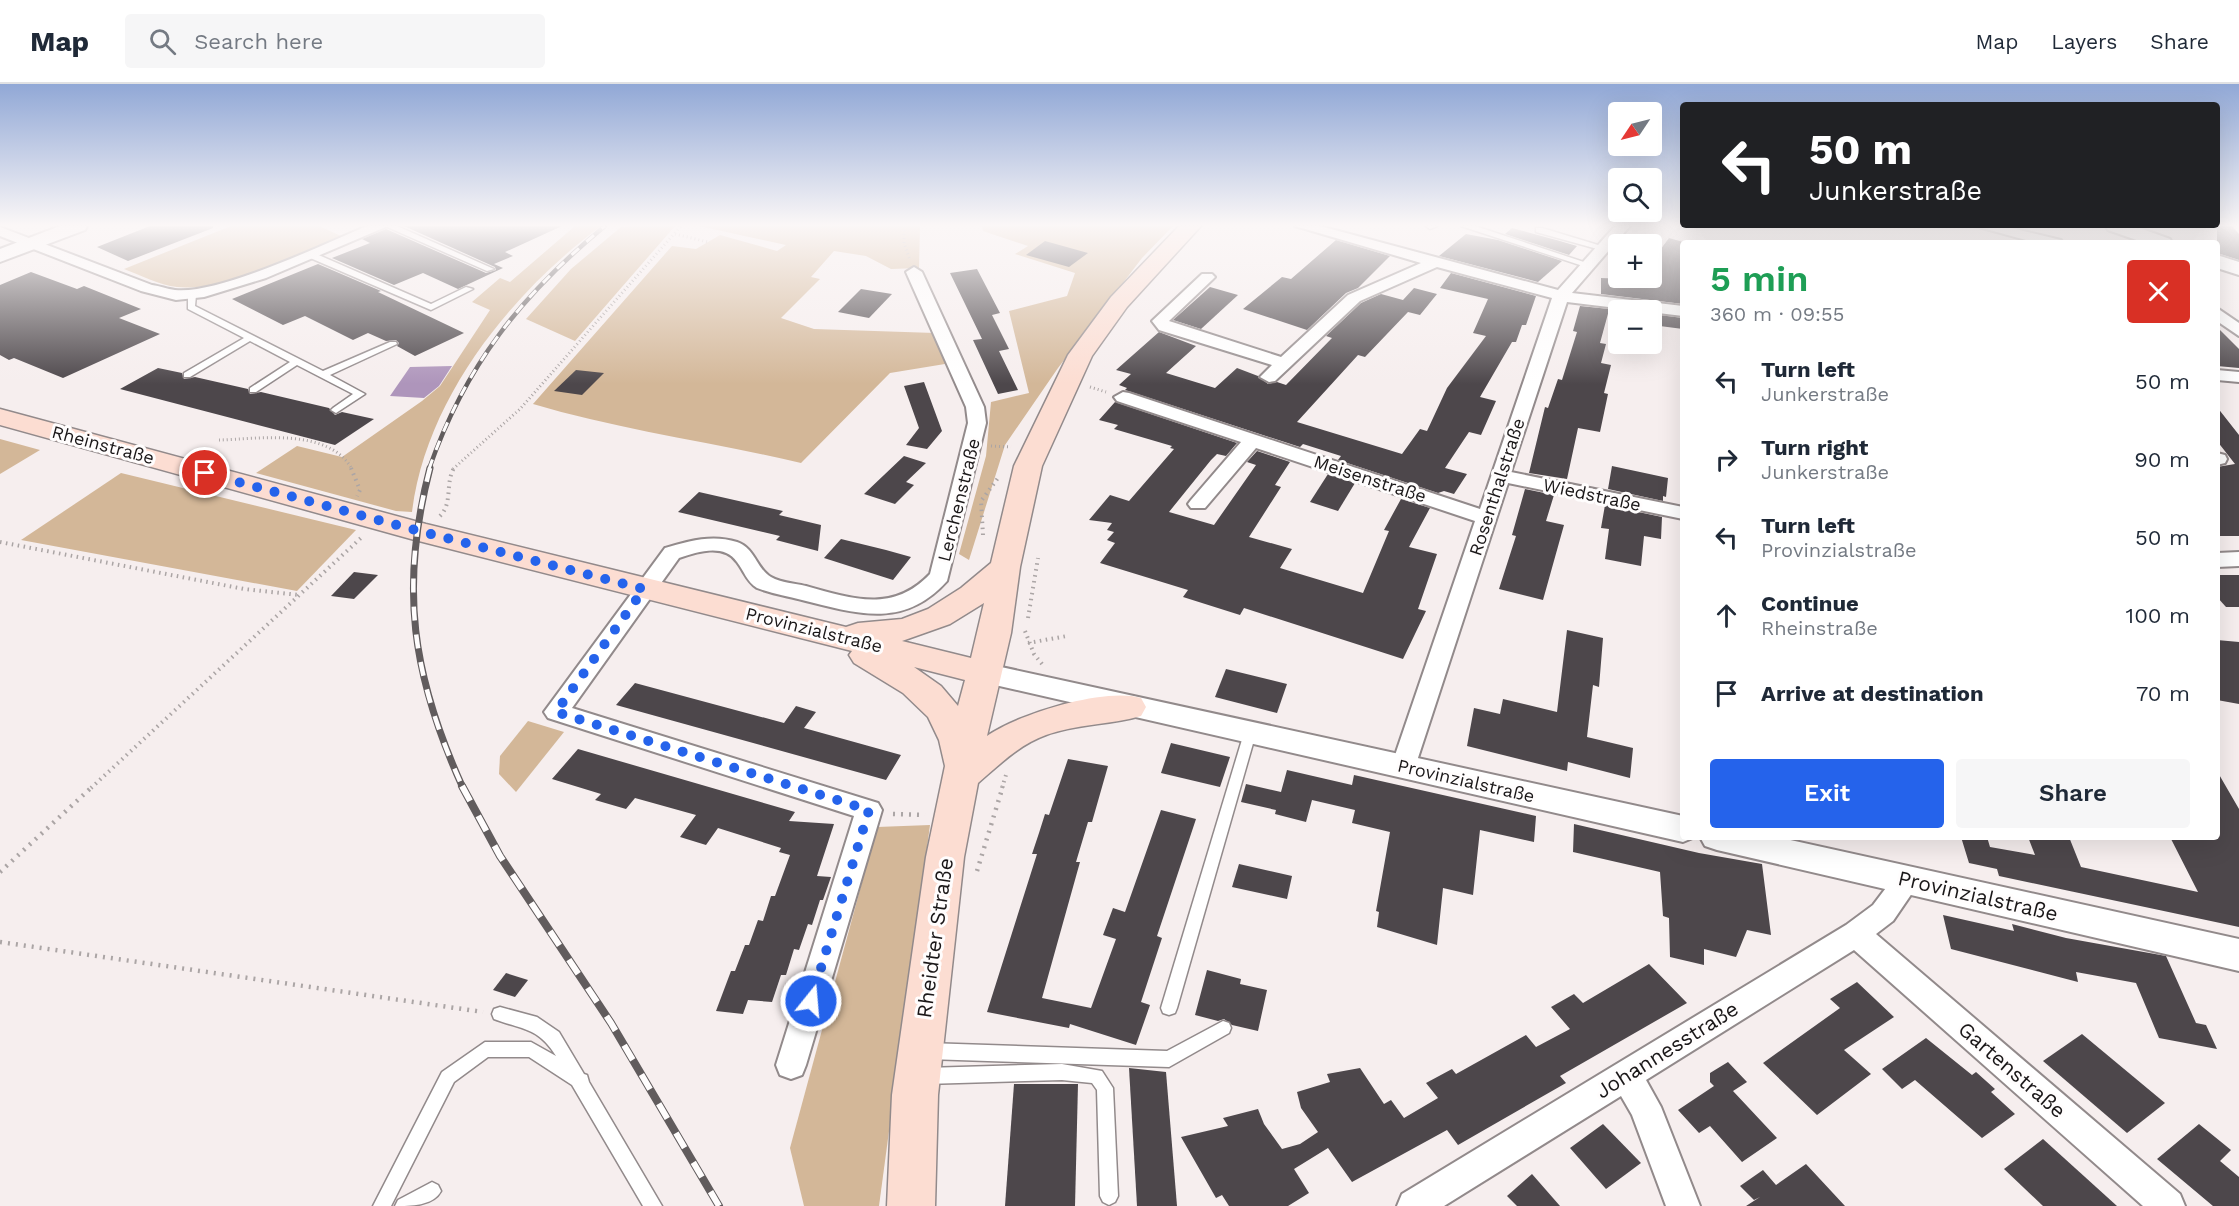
<!DOCTYPE html>
<html lang="en">
<head>
<meta charset="utf-8">
<style>
  :root { --surface:#fff; --page:#f6f6f7; --text:#1f2937; --muted:#747a83; --line:#e0e1e3; --accent:#2563eb }
  body { margin:0; font-family:"Work Sans",sans-serif; background:var(--page); color:var(--text); height:100vh; display:flex; flex-direction:column; font-size:22px; white-space:nowrap }
  * { box-sizing:border-box; margin:0 }
  p { font-size:20px; color:var(--muted) }
  .icon { flex:none; width:33px; height:33px; fill:none; stroke:currentColor; stroke-width:2; stroke-linecap:round; stroke-linejoin:round }
  .map { position:relative; flex:1; overflow:hidden }
  .details { position:absolute; left:1680px; top:156px; width:540px; height:600px; display:flex; flex-direction:column; background:var(--surface); border-radius:6px; box-shadow:0 6px 24px #0002 }
  .details>* { flex:none }
  .banner { position:absolute; left:1680px; top:18px; width:540px; height:126px; border-radius:6px; box-shadow:0 6px 24px #0002; background:#202124; color:#fff; overflow:hidden }
  .needle { width:39px; rotate:235deg }
  .controls { position:absolute; left:1608px; top:18px; display:grid; gap:12px }
  .controls a { display:grid; place-items:center; width:54px; height:54px; border-radius:6px; background:var(--surface); box-shadow:0 6px 24px #0002; font-size:30px }
  .pin { position:absolute; display:grid; place-items:center; width:51px; height:51px; color:#fff; margin:-26px; border:3px solid #fff; border-radius:50%; box-shadow:0 2px 6px #0007 }
  .me { position:absolute; width:66px; margin:-33px; rotate:17deg; stroke-linejoin:round; filter:drop-shadow(0 0 4px #0008) }
  .turn { display:flex; align-items:center; gap:21px; height:126px; padding:0 30px; font-size:27px }
  .turn .icon { width:78px; height:78px; stroke-width:2.5 }
  .turn b { display:block; font-size:42px; line-height:51px }
  .round { display:grid; place-items:center; flex:none; width:63px; height:63px; border-radius:6px; background:var(--page) }
  .headline { display:flex; align-items:center; justify-content:space-between; height:102px; padding:0 30px }
  h1 { font-size:36px; font-weight:600; line-height:45px; color:#1e9e55 }
  .primary-button { display:flex; gap:12px; margin-top:auto; padding:12px 30px }
  .primary-button a { flex:1; height:69px; border-radius:6px; background:var(--accent); color:#fff; font-size:24px; font-weight:600; line-height:69px; text-align:center }
  .primary-button a+a { background:var(--page); color:var(--text) }
  ul { padding:0; list-style:none }
  li { display:flex; align-items:center; gap:18px; height:78px; padding:0 30px }
  li div { flex:1 }
  li b { display:block; font-size:22px }
  li em { font-style:normal }
  header { display:flex; align-items:center; gap:36px; box-sizing:border-box; height:84px; padding:0 30px; background:var(--surface); border-bottom:2px solid var(--line) }
  header strong { font-size:28px }
  nav { display:flex; gap:33px; margin-inline-start:auto; font-size:21px }
  .search { width:420px; height:54px; background:var(--page); display:flex; align-items:center; gap:15px; box-sizing:border-box; padding:0 21px; border-radius:6px; color:var(--muted); font-size:22px }
  .map>svg:first-child { display:block }
</style>
</head>
<body>
<header>
<strong>Map</strong>
<div class="search"><svg class="icon" aria-label="search" viewBox="0 0 24 24"><circle cx="10" cy="10" r="6"/><path d="M15 15l6 6"/></svg>Search here</div>
<nav><a>Map</a><a>Layers</a><a>Share</a></nav>
</header>
<div class="map">
<svg width="2239" height="1122" viewBox="0 0 2239 1122">
  <rect width="100%" height="100%" fill="#f6eeee"/>
  <g fill="#d3b798">
    <path d="M231,142H319L341,152C294,171 228,208 177,203C159,201 140,191 124,185Z"/>
    <path d="M575,142H601C511,209 426,314 412,428L396,427L256,389L297,362L342,373L422,317L440,302L490,226L472,218L500,194L510,198Z"/>
    <path d="M699,142H920L919,184L891,185L866,172L834,167L811,193L820,195L781,234L814,245L935,249L951,279L890,289L801,379C712,358 620,346 533,320L672,162L696,165L720,151L777,167L786,161Z"/>
    <path d="M982,142H1173L1142,174L1058,284L1005,361L969,476L959,470L986,372L991,318L1029,309L1009,227L1067,212L1075,189L1015,170L1028,162L983,147Z"/>
    <path d="M621,143L675,142L575,257L526,235L571,185Z"/>
    <path d="M0,355L40,366L0,390Z"/>
    <path d="M121,389L356,446L297,507L21,456Z"/>
    <path d="M528,637L564,648L516,708L499,690L500,672Z"/>
    <path d="M930,741L879,1122H804L790,1064L877,743Z"/>
  </g>
  <path fill="#ae95bb" d="M452,282L439,302L424,314L390,312L410,283Z"/>
  <g fill="#4d474b">
    <path d="M150,142H213V144L128,177L97,163Z"/>
    <path d="M404,142H562L505,168L513,172L494,180L503,184L458,205L423,189L394,201L332,174L370,159L362,155L386,145L486,189L496,186L495,183Z"/>
    <path d="M2217,142H2232L2239,150V176L2217,169Z"/>
    <path d="M1512,144L1560,157L1577,162L1569,171L1505,150Z"/>
    <path d="M1466,150L1498,156L1562,177L1538,198L1439,172Z"/>
    <path d="M1669,154L1683,158V220L1601,210V194L1652,196V177Z"/>
    <path d="M1336,156L1390,172L1358,204L1346,209L1307,246L1243,225L1282,193L1291,195Z"/>
    <path d="M1045,157L1088,169L1069,183L1026,171Z"/>
    <path d="M318,180L381,207L378,208L464,249L415,272L397,262L399,259L396,256L386,257L368,249L353,256L305,232L283,241L232,215Z"/>
    <path d="M977,185L1000,229L992,231L1009,265L999,267L1018,306L998,310L973,256L982,255L950,189Z"/>
    <path d="M31,188L77,205L84,202L141,225L119,234L160,250L63,294L14,274L9,276L0,271V201Z"/>
    <path d="M1451,189L1536,212L1526,241H1522L1516,258H1512L1480,313L1496,317L1481,351L1469,348L1445,384L1467,390L1454,410L1444,407L1438,409L1338,376L1341,372L1303,360L1300,363L1125,306L1127,304L1119,301L1131,290L1116,286L1159,248L1196,262L1166,289L1215,304L1237,284L1258,292L1268,300L1277,298L1286,301L1332,254L1326,252L1361,219L1381,210L1403,216L1414,204L1437,210L1420,231L1408,228L1365,273L1358,271L1297,338L1402,370L1420,345L1427,347L1447,304L1486,252L1473,249L1488,215L1440,204Z"/>
    <path d="M1210,203L1238,211L1201,245L1173,236Z"/>
    <path d="M861,205L892,210L869,234L838,228Z"/>
    <path d="M1580,222L1619,226H1609L1600,259L1606,260L1601,279L1611,281L1604,309L1608,310L1600,348L1578,344L1567,395L1529,389L1545,323L1548,324L1558,295L1562,296L1577,248L1573,247Z"/>
    <path d="M1652,230L1683,234V245L1652,241Z"/>
    <path d="M2217,243L2239,265V284L2217,282Z"/>
    <path d="M158,284L182,289L184,295L195,293L248,305L250,310L261,308L329,324L335,331L342,328L374,335L335,361L120,305Z"/>
    <path d="M576,286L604,289L582,311L554,307Z"/>
    <path d="M924,298L942,347L927,365L906,361L919,344L904,302Z"/>
    <path d="M1115,318L1237,359L1226,372L1217,370L1211,376L1169,428L1214,441L1256,381L1247,378L1257,367L1290,378L1275,401L1281,403L1249,453L1292,465L1280,484L1363,509L1389,447L1384,446L1401,415L1430,424L1409,463L1437,470L1418,525L1426,527L1403,575L1244,524L1240,531L1183,513L1188,506L1100,479L1115,459L1107,456L1114,448L1107,446L1112,439L1089,436L1110,411L1129,417L1174,365L1170,364L1172,362L1114,345L1118,341L1099,336Z"/>
    <path d="M2217,323L2239,351V452H2217V383L2235,380L2217,357Z"/>
    <path d="M904,372L926,379L906,398L914,401L895,420L864,410Z"/>
    <path d="M1612,382L1668,394L1666,413L1663,412V417L1608,405Z"/>
    <path d="M1328,390L1355,399L1338,427L1310,418Z"/>
    <path d="M1525,405L1554,411L1546,437L1564,441L1543,516L1499,505L1516,452L1512,451Z"/>
    <path d="M699,408L783,427L779,431L821,441L818,467L776,456L780,452L678,428Z"/>
    <path d="M1605,421L1662,433L1661,455L1644,452L1641,482L1605,475L1609,445L1601,444Z"/>
    <path d="M841,455L886,466L911,473L893,496L824,474Z"/>
    <path d="M354,488L378,491L354,515L331,512Z"/>
    <path d="M2217,491H2239V523H2226L2217,513Z"/>
    <path d="M1567,546L1603,554L1599,603L1593,601L1587,653L1633,664L1630,694L1568,678L1567,687L1467,662L1474,624L1500,630L1503,615L1557,628Z"/>
    <path d="M2217,556L2239,558V620L2217,616Z"/>
    <path d="M1226,585L1287,600L1277,629L1215,613Z"/>
    <path d="M635,599L784,639L796,622L816,628L804,644L901,671L886,696L616,621Z"/>
    <path d="M1171,659L1230,673L1220,703L1161,689Z"/>
    <path d="M578,665L795,728L789,737L834,740L817,792L831,793L823,816H820L812,841L808,840L799,866L794,865L786,891H781L772,918L748,916L743,930L716,927L731,887H735L745,861H749L758,836L763,837L771,812H775L790,771L779,768L781,764L718,744L706,761L680,753L696,731L635,714L626,725L595,716L601,710L552,695Z"/>
    <path d="M1068,675L1108,682L1092,738H1088L1076,778H1080L1042,914L1091,924L1116,855L1103,851L1113,824L1125,828L1161,726L1196,735L1157,852L1162,854L1141,918L1150,921L1136,961L1070,940L1069,944L987,928L1037,770H1032L1039,749L1045,730L1049,731Z"/>
    <path d="M1287,686L1352,701L1354,691L1536,732L1534,758L1480,746L1473,811L1443,804L1437,861L1377,843L1379,828L1376,827L1390,748L1352,739L1355,726L1312,716L1306,738L1275,730L1276,726L1241,718L1246,700L1281,708Z"/>
    <path d="M2217,687L2239,725V843L1999,792L1997,785L1969,779L1961,753H1987L1990,763L2035,771L2028,753H2069L2081,783L2198,808L2170,753H2217Z"/>
    <path d="M1574,740L1699,769L1762,780L1771,851L1747,846L1736,873L1704,865V881L1670,873L1669,834L1663,832L1660,788L1573,768Z"/>
    <path d="M1239,780L1292,792L1287,815L1232,803Z"/>
    <path d="M1943,831L2014,847L2012,840L2066,854L2166,872L2196,939L2206,941L2217,965L2159,954L2136,899L2076,888L2078,898L1951,865Z"/>
    <path d="M1649,880L1687,919L1560,992L1566,999L1458,1061L1447,1046L1352,1098L1328,1064L1294,1085L1309,1109L1288,1122H1229L1222,1111L1216,1114L1181,1053L1228,1042L1223,1034L1258,1025L1264,1040L1282,1065L1300,1060L1318,1048L1301,1024L1297,1008L1330,998L1327,990L1360,984L1384,1020L1391,1016L1404,1034L1438,1014L1426,999L1452,985L1456,990L1526,951L1536,963L1570,945L1551,923L1574,910L1583,919Z"/>
    <path d="M1207,886L1241,895L1240,900L1267,906L1258,947L1232,941L1224,935L1218,937L1195,931Z"/>
    <path d="M506,889L528,896L515,913L493,906Z"/>
    <path d="M1857,898L1894,933L1844,966L1871,990L1817,1031L1763,979L1840,924L1830,915Z"/>
    <path d="M2082,950L2165,1019L2127,1049L2043,977Z"/>
    <path d="M1926,954L1972,991L1976,988L1995,1005L1991,1008L2015,1030L1982,1054L1915,996L1902,1005L1882,985Z"/>
    <path d="M1728,978L1747,998L1733,1007L1777,1054L1742,1078L1710,1042L1699,1049L1678,1026L1714,1002L1710,998V989Z"/>
    <path d="M1129,984L1166,988L1177,1122H1137Z"/>
    <path d="M1014,1000H1078L1075,1122H1005Z"/>
    <path d="M1603,1040L1641,1079L1606,1105L1570,1064Z"/>
    <path d="M2199,1040L2231,1066L2220,1077L2239,1093V1122H2213L2157,1075Z"/>
    <path d="M2043,1055L2117,1122H2043L2004,1085Z"/>
    <path d="M1806,1080L1845,1122H1746L1760,1113L1754,1116L1740,1102L1763,1086L1776,1101Z"/>
    <path d="M1532,1090L1560,1122H1517L1507,1112Z"/>
  </g>
  <g fill="none" stroke-linecap="round" stroke-linejoin="round">
    <defs>
      <g id="service">
        <path d="M385,142H397L494,185L487,187Z"/>
        <path d="M1426,142H1437L1430,145Z"/>
        <path d="M1461,142H1475L1593,181L1586,183Z"/>
        <path d="M1536,144H1542L1608,164L1601,166L1536,148Z"/>
        <path d="M308,169H314L431,220L466,203L473,205L431,226L308,173Z"/>
        <path d="M192,208L196,211L195,222L323,287L390,258H396L397,260L330,291L365,310L336,329L331,326L333,324L353,310L297,281L256,308H250V304L290,278L250,257L190,293H184V289L244,254L188,225V211Z"/>
        <path d="M1250,644L1255,646L1256,649L1177,924L1175,929L1169,931L1163,929L1161,924L1244,649L1245,646Z"/>
        <path d="M500,923L537,933L559,948L584,990L587,991L589,998L662,1122H643L572,1001L529,973H488L454,998L391,1122H373L442,988L485,958H531L556,972C538,943 523,946 494,935L492,930L494,925Z"/>
        <path d="M1223,937L1229,939L1231,944L1229,949L1169,983L927,975L921,972L919,967L921,962L927,959L1167,967Z"/>
        <path d="M1062,980L1102,987L1113,1004L1118,1112L1115,1118L1109,1121L1103,1118L1100,1112L1097,1006L1092,999L1062,996L925,1000L919,997L917,992L919,987L925,984Z"/>
        <path d="M432,1098L438,1101L441,1107C433,1122 411,1122 395,1122L398,1116Z"/>
      </g>
      <g id="minor">
        <path d="M367,142H388L266,194L204,213L176,216L141,207L0,152V143L152,201C160,202 167,205 175,206C218,211 324,160 367,142Z"/>
        <path d="M1295,142H1320L1558,206L1615,142H1630L1572,209L1683,222V232L1567,218L1511,388L1683,423V435L1508,399L1415,683L1412,690L1403,693L1394,690L1391,683L1475,437L1256,364L1205,424H1191L1188,420L1191,416L1241,358L1117,317L1114,313L1123,308L1129,309L1480,425L1552,214L1437,183L1360,217L1275,297L1269,298L1260,293L1272,281L1159,246L1152,237L1202,190H1212L1215,193L1212,196L1169,237L1281,273L1348,211L1421,179Z"/>
        <path d="M1975,142H2003L2061,156L2063,159H2037Z"/>
        <path d="M914,183L922,188L984,323L986,339L947,497C904,545 858,530 802,516C787,512 772,510 757,504C747,498 744,487 737,478C724,459 697,468 679,474L572,624L878,719L882,726L806,981L802,991L791,995L780,991L776,981L854,732L548,634L544,628L665,464C689,457 712,450 737,458C755,464 756,484 771,493C781,499 795,499 806,502C853,515 893,529 930,490L968,339L966,323L906,188Z"/>
        <path d="M2217,224L2239,239V252L2217,237Z"/>
        <path d="M2217,286L2239,288V298L2217,296Z"/>
        <path d="M2217,369L2225,371L2227,375L2225,379L2217,381Z"/>
        <path d="M2239,468V482L2217,483V469Z"/>
        <path d="M1908,785L1918,788L1921,796L1893,837L1876,850L2180,1110L2185,1122H2143L1854,866L1646,996L1661,1023L1700,1122H1666L1632,1031L1621,1012L1444,1122H1397L1402,1110L1846,841L1873,821L1898,788Z"/>
      </g>
      <g id="tertiary">
        <path d="M60,142H87L85,146L0,178V165Z"/>
        <path d="M2106,142H2134L2170,155L2172,159H2145L2108,146Z"/>
        <path d="M2217,171L2239,178V191L2217,184Z"/>
        <path d="M983,579L1683,732V753H1695L1683,758L973,596L968,589L973,582Z"/>
        <path d="M1700,753H1777L2239,855V887L1717,766L1705,762Z"/>
      </g>
      <path id="secondary" d="M1179,142H1201L1127,223L1092,272L1042,382L1020,483L1011,549L987,652C1018,630 1105,603 1141,614L1146,623L1141,632C1110,641 1076,640 1046,651C1020,660 999,681 978,699L964,773L938,1011L935,1122H887L892,1011L926,773L945,682L939,656L928,633L903,609L854,579L849,571L852,567L411,455L0,341V325L426,440L846,543L858,539L902,535L928,525L961,504L991,479L1014,382L1068,271L1111,213ZM984,519L971,574L902,557L950,540ZM914,583L965,596L958,622L941,602Z"/>
    </defs>
    <use href="#service" stroke="#928a8b" stroke-width="3"/>
    <use href="#minor" stroke="#928a8b" stroke-width="4"/>
    <use href="#tertiary" stroke="#928a8b" stroke-width="4"/>
    <use href="#secondary" stroke="#928a8b" stroke-width="3"/>
    <g stroke="#aba5a5" stroke-width="3" stroke-dasharray="1 3" stroke-linecap="butt">
      <path d="M904,142V159L910,176"/>
      <path d="M675,150L708,158"/>
      <path d="M1090,303L1106,308"/>
      <path d="M219,356C259,355 328,343 352,385"/>
      <path d="M991,362L1011,363"/>
      <path d="M453,385L520,325L681,142"/>
    </g>
    <g stroke="#aba5a5" stroke-width="4" stroke-dasharray="1.5 4.5" stroke-linecap="butt">
      <path d="M351,384L360,406L357,412"/>
      <path d="M440,432C453,419 445,399 454,384"/>
      <path d="M983,451L981,417L998,394"/>
      <path d="M0,458L244,505L299,511"/>
      <path d="M1028,534L1038,474"/>
      <path d="M1025,547L1034,570L1042,580"/>
      <path d="M1028,559L1067,552"/>
      <path d="M91,704L362,453"/>
      <path d="M1002,704L1006,691"/>
    </g>
    <g stroke="#aba5a5" stroke-width="4.5" stroke-dasharray="2 6" stroke-linecap="butt">
      <path d="M893,730L925,731"/>
      <path d="M977,787L1003,702"/>
      <path d="M0,788L93,702"/>
      <path d="M0,858L483,928"/>
    </g>
    <use href="#service" fill="#fff" fill-rule="evenodd"/>
    <use href="#minor" fill="#fff" fill-rule="evenodd"/>
    <use href="#tertiary" fill="#fff" fill-rule="evenodd"/>
    <use href="#secondary" fill="#fcddd2" fill-rule="evenodd"/>
    <defs>
      <path id="rail-far2" d="M429,385C465,282 521,211 605,142"/>
      <path id="rail-far1" d="M430,384C399,503 412,592 463,704"/>
      <path id="rail" d="M462,702L500,772L611,939L719,1122"/>
    </defs>
    <use href="#rail-far2" stroke="#615c5d" stroke-width="4.5"/>
    <use href="#rail-far1" stroke="#615c5d" stroke-width="7"/>
    <use href="#rail" stroke="#615c5d" stroke-width="8"/>
    <use href="#rail-far2" stroke="#fffdfd" stroke-width="3" stroke-dasharray="10" stroke-linecap="butt"/>
    <use href="#rail-far1" stroke="#fffdfd" stroke-width="4.5" stroke-dasharray="14" stroke-linecap="butt"/>
    <use href="#rail" stroke="#fffdfd" stroke-width="6" stroke-dasharray="17" stroke-linecap="butt"/>
  </g>
  <linearGradient id="sky" x2="0" y2="1"><stop stop-color="#91a8d6"/><stop offset="0.47" stop-color="#fbf7f7"/><stop offset="1" stop-color="#fbf7f7" stop-opacity="0"/></linearGradient>
  <rect width="2239" height="300" fill="url(#sky)"/>
  <g fill="none" stroke-linecap="round" stroke-linejoin="round">
    <path stroke="#2563eb" stroke-width="10" stroke-dasharray="0 18" d="M205,389L415,446L644,505L556,628L869,726L811,917"/>
  </g>
  <g text-anchor="middle" stroke-width="6" stroke-linejoin="round" paint-order="stroke">
    <g font-size="18" fill="#1a1718" stroke="#fffdfd">
      <text transform="translate(103 361) rotate(15)" y="6">Rheinstraße</text>
      <text transform="translate(1370 395) rotate(18)" y="6">Meisenstraße</text>
      <text transform="translate(1497 403) rotate(-72)" y="6">Rosenthalstraße</text>
      <text transform="translate(1592 411) rotate(12)" y="6">Wiedstraße</text>
      <text transform="translate(959 416) rotate(-76)" y="6">Lerchenstraße</text>
      <text transform="translate(814 546) rotate(14)" y="6">Provinzialstraße</text>
      <text transform="translate(1466 697) rotate(13)" y="6">Provinzialstraße</text>
    </g>
    <g font-size="21" fill="#1a1718" stroke="#fffdfd">
      <text transform="translate(1978 812) rotate(13)" y="7">Provinzialstraße</text>
      <text transform="translate(935 854) rotate(-82)" y="7">Rheidter Straße</text>
      <text transform="translate(1667 966) rotate(-32)" y="7">Johannesstraße</text>
      <text transform="translate(2012 986) rotate(41)" y="7">Gartenstraße</text>
    </g>
  </g>
</svg>
<div class="controls">
<a><svg class="needle" viewBox="-14 -14 28 28"><path d="M0-13l5 13h-10z" fill="#e53935"/><path d="M0 13l5-13h-10z" fill="#747a83"/></svg></a>
<a><svg class="icon" aria-label="search" viewBox="0 0 24 24"><circle cx="10" cy="10" r="6"/><path d="M15 15l6 6"/></svg></a>
<a>+</a>
<a>−</a>
</div>
<div class="pin" style="left:205px;top:389px;background:#d93025"><svg class="icon" aria-label="arrive" viewBox="0 0 24 24"><path d="M6 21V4h12l-3 4 3 4H6"/></svg></div>
<svg class="me" style="left:811px;top:917px" viewBox="-20 -20 40 40"><circle r="17" fill="#2563eb" stroke="#fff" stroke-width="3"/><path d="M0-11L8 9 0 5-8 9z" fill="#fff"/></svg>
<div class="banner">
<div class="turn"><svg class="icon" aria-label="left" viewBox="0 0 24 24"><path d="M17 20v-9H6M10 6l-5 5 5 5"/></svg><div><b>50 m</b>Junkerstraße</div></div>
</div>
<section class="details">
<div class="headline"><div><h1>5 min</h1><p>360 m · 09:55</p></div><a class="round" style="background:#d93025;color:#fff"><svg class="icon" aria-label="close" viewBox="0 0 24 24"><path d="M6 6l12 12M18 6L6 18"/></svg></a></div>
<ul>
<li><svg class="icon" aria-label="left" viewBox="0 0 24 24"><path d="M17 20v-9H6M10 6l-5 5 5 5"/></svg><div><b>Turn left</b><p>Junkerstraße</p></div><em>50 m</em></li>
<li><svg class="icon" aria-label="right" viewBox="0 0 24 24"><path d="M7 20v-9h11M14 6l5 5-5 5"/></svg><div><b>Turn right</b><p>Junkerstraße</p></div><em>90 m</em></li>
<li><svg class="icon" aria-label="left" viewBox="0 0 24 24"><path d="M17 20v-9H6M10 6l-5 5 5 5"/></svg><div><b>Turn left</b><p>Provinzialstraße</p></div><em>50 m</em></li>
<li><svg class="icon" aria-label="ahead" viewBox="0 0 24 24"><path d="M12 20V5M6 11l6-6 6 6"/></svg><div><b>Continue</b><p>Rheinstraße</p></div><em>100 m</em></li>
<li><svg class="icon" aria-label="arrive" viewBox="0 0 24 24"><path d="M6 21V4h12l-3 4 3 4H6"/></svg><div><b>Arrive at destination</b></div><em>70 m</em></li>
</ul>
<div class="primary-button"><a>Exit</a><a>Share</a></div>
</section>
</div>
</body>
</html>
